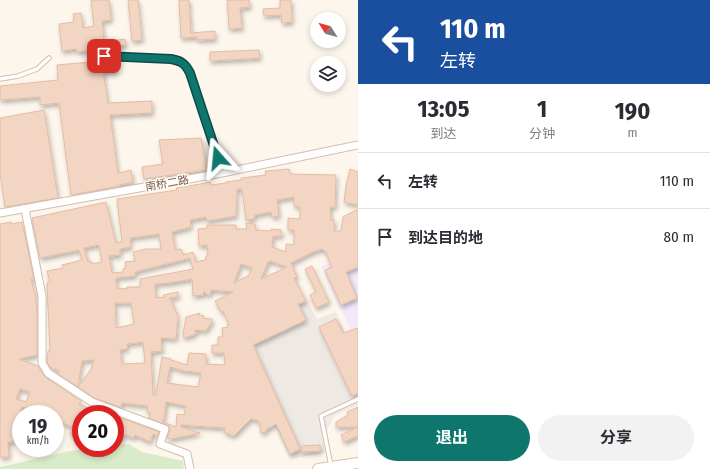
<!DOCTYPE html>
<html lang="zh">
<head>
<meta charset="utf-8">
<style>
  :root { --surface:#fff; --page:#f2f2f3; --text:#2b2b33; --muted:#7c7c81; --line:#e1e1e2; --accent:#0f766e }
  body { margin:0; font-family:"Fira Sans Condensed","Noto Sans SC",sans-serif; background:var(--page); color:var(--text); height:100vh; display:flex; flex-direction:column; font-size:15px; white-space:nowrap }
  * { box-sizing:border-box; margin:0 }
  p { font-size:13px; color:var(--muted) }
  .icon { flex:none; width:22px; height:22px; fill:none; stroke:currentColor; stroke-width:2; stroke-linecap:round; stroke-linejoin:round }
  .map { position:relative; flex:1; overflow:hidden }
  .side { display:flex; flex-direction:column; background:var(--surface); width:352px }
  .side>* { flex:none }
  .hud { background:#1a4fa0; color:#fff; overflow:hidden }
  .needle { width:26px; rotate:307deg }
  .controls { position:absolute; left:310px; top:12px; display:grid; gap:8px }
  .controls a { display:grid; place-items:center; width:36px; height:36px; border-radius:50%; background:var(--surface); box-shadow:0 2px 6px #0003; font-size:20px }
  .speed { position:absolute; left:12px; top:405px; display:flex; gap:8px; font-size:20px; font-weight:700; text-align:center }
  .speed>* { display:grid; place-content:center; width:52px; height:52px; border-radius:50%; background:var(--surface); box-shadow:0 2px 6px #0003; line-height:1 }
  .speed small { font-size:10px; font-weight:400 }
  .speed .limit { border:6px solid #d22; background:#fff; color:#111 }
  .pin { position:absolute; display:grid; place-items:center; width:34px; height:34px; color:#fff; margin:-17px; border-radius:8px; box-shadow:0 2px 6px #0006 }
  .me { position:absolute; width:44px; margin:-22px; rotate:342deg; stroke-linejoin:round; filter:drop-shadow(0 0 3px #0008) }
  .turn { display:flex; align-items:center; gap:14px; height:84px; padding:0 16px; font-size:18px }
  .turn .icon { width:52px; height:52px; stroke-width:2.5 }
  .turn b { display:block; font-size:28px; line-height:34px }
  .eta { display:flex; justify-content:space-evenly; align-items:center; height:68px; text-align:center }
  .eta b { font-size:24px; font-weight:700; line-height:28px }
  .button { display:flex; gap:8px; margin-top:auto; padding:8px 16px }
  .button a { flex:1; height:46px; border-radius:24px; background:var(--accent); color:#fff; font-size:16px; font-weight:700; line-height:46px; text-align:center }
  .button a+a { background:var(--page); color:var(--text) }
  ul { padding:0; list-style:none }
  li { display:flex; align-items:center; gap:12px; height:56px; padding:0 16px; border-top:1px solid var(--line) }
  li div { flex:1 }
  li b { display:block; font-size:15px }
  li em { font-style:normal }
  main { display:flex; flex:1; min-height:0 }
  .map>svg:first-child { display:block }
</style>
</head>
<body>
<main>
<div class="map">
<svg width="358" height="469" viewBox="0 0 358 469">
  <defs>
    <filter id="shadow"><feDropShadow dx="1.5" dy="3" stdDeviation="2" flood-color="#0004"/></filter>
  </defs>
  <rect width="100%" height="100%" fill="#fdf6ec"/>
  <path fill="#efe9e4" d="M307,301L317,319L336,312L358,362V405L334,416L323,438L325,453L290,459L243,359L257,349L247,331Z"/>
  <path fill="#f3e8fa" d="M358,233V346L321,267L346,255Z"/>
  <path fill="#d8ecc9" d="M129,444L142,452L183,461L184,469H0V467L70,451L92,448H115V445Z"/>
  <g fill="#f3d5c3" stroke="#e6bba3" fill-rule="evenodd" filter="url(#shadow)">
    <path d="M91,0H109L111,20L102,21L104,42L125,39L126,45L77,52L76,49L62,51L59,24L74,22L73,14L81,13L83,28L94,26Z"/>
    <path d="M128,0H138L142,40L132,41Z"/>
    <path d="M179,0H189L191,33L215,31V39L197,40V37L181,38Z"/>
    <path d="M227,0H249L250,7L240,8L242,28L229,29Z"/>
    <path d="M280,0H291L292,22L282,23L281,15L264,16L263,9L280,8Z"/>
    <path d="M259,50L260,58L210,61V52Z"/>
    <path d="M115,60L116,70L103,71L108,103L152,101V113L110,115L118,173L131,170L133,182L119,185L120,186L71,195L59,103L40,105V97L0,100V86L58,80L57,65Z"/>
    <path d="M44,110L58,198L5,207L0,173V118Z"/>
    <path d="M201,138L207,170L144,179L142,167L163,164L159,140Z"/>
    <path d="M289,169L290,174L336,175L335,207H330L331,221L334,219V231H341L343,217L358,209V267L346,272L357,298L341,305L325,270L332,267L325,251H324L322,249L313,252L291,263L297,277L294,278L306,301L298,304L306,320L253,345L300,449L290,454L276,424L266,430V432L261,433L259,421L251,419L234,436L224,432L225,428L181,425V427L200,433L171,439L167,438L170,430L169,426L149,418L150,413L147,412L148,406L122,403L121,407L94,398L78,387L91,369L94,360L82,361L78,387L58,374L59,371L50,367L47,362L48,351H50L47,287V283L50,282L47,271L63,268L62,265L82,260L79,250L40,258L32,218L106,202L116,243L122,242L117,199L177,190L176,188L200,184L210,182L211,185L226,183V182L241,180V178L266,175L265,171ZM237,189H242L246,220L254,219L255,215L271,212L272,217L279,216L277,200L294,197V206L300,207V219L288,218V230H294V245L286,244V252L272,247L273,236H282L281,230L271,229V231L256,230L255,224L246,223L247,229H236V225H207V228L198,229L199,246L207,245L208,252L205,260L196,262L193,252L183,255L181,249L175,250L172,232L191,227L190,220L206,217L207,221L236,216ZM159,234L161,249H145L133,252L135,261L125,262L126,268L123,269V272L112,273L109,256L120,255V249L131,247L130,238ZM99,245L102,262L92,264L91,261L88,262L84,248ZM190,258L193,269L140,279V287H127V289L117,288L116,278L135,276V272ZM270,261L287,267L261,279L268,262H270ZM241,264L252,268L249,275L234,283ZM192,279L193,296L203,295L204,291L206,294L210,295L211,290L233,292L215,301L221,312L223,311L229,324L227,325L228,327L222,328L223,337H218V345H212V353H224L225,365L206,364V354L189,353L187,365L171,360V359L162,357L156,395H153L151,352L162,351L161,338L176,339L178,316L171,300L169,299V298L178,297V292L163,295L164,297L156,298L155,284L169,283ZM115,303H131L134,324L116,328ZM143,342L145,363L122,364L120,350L127,349V344ZM170,367L188,372L189,371L201,373L198,387L167,383ZM166,402L186,406L184,415L177,414L176,427L163,422L165,413Z"/>
    <path d="M350,169L358,172V205L344,202L346,186Z"/>
    <path d="M11,222V224L22,222L34,279H31L34,291H35L37,313V355L19,359L38,366L45,377L81,401L79,405L106,413V414H81V437L70,434L73,428L55,419V414H33L36,410L22,407L19,417L18,429L13,428L14,442H8L9,457H0V224ZM20,389L30,392L26,402L16,399Z"/>
    <path d="M312,266L329,302L316,308L310,295L316,292L305,269Z"/>
    <path d="M200,313L199,315L204,316L203,318L212,319V322L206,331L195,330L196,334L184,338L183,334L186,317Z"/>
    <path d="M336,319L343,333L358,328V393L352,396L319,327Z"/>
    <path d="M358,407V427H336V422L348,415L347,412Z"/>
    <path d="M115,416L159,432L157,436L153,434L150,442L135,435L134,438L123,434L121,441H115Z"/>
    <path d="M358,427V436L344,442L341,435Z"/>
    <path d="M320,445V451L302,452V446Z"/>
  </g>
  <g fill="none" stroke-linecap="round" stroke-linejoin="round">
    <defs>
      <g id="lane">
        <path d="M104,56L171,59L181,61L187,66L222,173"/>
        <path d="M0,79L18,76L37,69L49,58"/>
        <path d="M331,466L321,416L358,399"/>
      </g>
      <g id="street">
        <path d="M25,209L42,296V363L48,373L92,402L165,429L160,444L187,454L190,469"/>
        <path d="M0,213L222,173L358,145"/>
      </g>
      <path id="secondary" d="M318,469L358,463"/>
    </defs>
    <use href="#lane" stroke="#d1beb0" stroke-width="5.5"/>
    <use href="#street" stroke="#d1beb0" stroke-width="9"/>
    <use href="#secondary" stroke="#d6c0b0" stroke-width="12"/>
    <use href="#lane" stroke="#fff" stroke-width="3.5"/>
    <use href="#street" stroke="#fff" stroke-width="7"/>
    <use href="#secondary" stroke="#fff" stroke-width="10"/>
  </g>
  <g fill="none" stroke-linecap="round" stroke-linejoin="round">
    <defs>
      <path id="route" d="M104,56L171,59C181,61 185,63 190,73L218,158"/>
    </defs>
    <use href="#route" stroke="#0a4d48" stroke-width="10"/>
    <use href="#route" stroke="#0f766e" stroke-width="7"/>
  </g>
  <g text-anchor="middle" stroke-width="3" stroke-linejoin="round" paint-order="stroke">
    <g font-size="11" fill="#7a5c4d" stroke="#fffaf3">
      <text transform="translate(167 183) rotate(-10)" y="4">南桥二路</text>
    </g>
  </g>
</svg>
<div class="controls">
<a><svg class="needle" viewBox="-14 -14 28 28"><path d="M0-13l5 13h-10z" fill="#e53935"/><path d="M0 13l5-13h-10z" fill="#7c7c81"/></svg></a>
<a><svg class="icon" aria-label="layers" viewBox="0 0 24 24"><path d="M12 4l9 5-9 5-9-5zM3 14l9 5 9-5"/></svg></a>
</div>
<div class="speed"><div>19<small>km/h</small></div><div class="limit">20</div></div>
<div class="pin" style="left:104px;top:56px;background:#d93025"><svg class="icon" aria-label="arrive" viewBox="0 0 24 24"><path d="M6 21V4h12l-3 4 3 4H6"/></svg></div>
<svg class="me" style="left:218px;top:158px" viewBox="-20 -20 40 40"><path d="M0-17L14 15 0 8-14 15z" fill="#0f766e" stroke="#fff" stroke-width="4"/></svg>
</div>
<section class="side">
<div class="hud">
<div class="turn"><svg class="icon" aria-label="left" viewBox="0 0 24 24"><path d="M17 20v-9H6M10 6l-5 5 5 5"/></svg><div><b>110 m</b>左转</div></div>
</div>
<div class="eta">
<div><b>13:05</b><p>到达</p></div>
<div><b>1</b><p>分钟</p></div>
<div><b>190</b><p>m</p></div>
</div>
<ul>
<li><svg class="icon" aria-label="left" viewBox="0 0 24 24"><path d="M17 20v-9H6M10 6l-5 5 5 5"/></svg><div><b>左转</b></div><em>110 m</em></li>
<li><svg class="icon" aria-label="arrive" viewBox="0 0 24 24"><path d="M6 21V4h12l-3 4 3 4H6"/></svg><div><b>到达目的地</b></div><em>80 m</em></li>
</ul>
<div class="button"><a>退出</a><a>分享</a></div>
</section>
</main>
</body>
</html>
